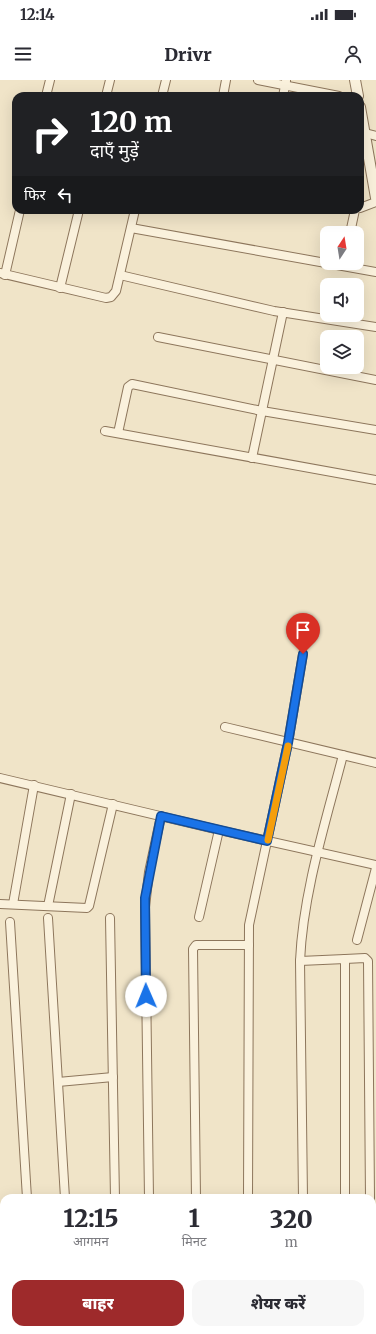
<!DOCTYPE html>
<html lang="hi">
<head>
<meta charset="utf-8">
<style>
  :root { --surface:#fff; --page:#f7f7f7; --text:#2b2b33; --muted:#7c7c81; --accent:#9e2a2b }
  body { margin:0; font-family:Merriweather,"Noto Sans Devanagari",serif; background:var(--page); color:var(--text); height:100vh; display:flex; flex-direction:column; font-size:15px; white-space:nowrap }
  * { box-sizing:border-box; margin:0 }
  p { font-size:13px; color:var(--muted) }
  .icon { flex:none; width:22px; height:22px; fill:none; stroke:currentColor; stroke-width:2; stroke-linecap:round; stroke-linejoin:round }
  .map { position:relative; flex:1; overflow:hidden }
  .drawer { position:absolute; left:0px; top:1114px; width:376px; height:140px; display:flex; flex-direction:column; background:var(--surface); border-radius:12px 12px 0 0; box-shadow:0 4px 16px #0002 }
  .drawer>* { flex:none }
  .guide { position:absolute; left:12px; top:12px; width:352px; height:122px; border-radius:12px; box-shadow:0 4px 16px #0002; background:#202124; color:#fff; overflow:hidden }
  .needle { width:26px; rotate:12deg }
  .controls { position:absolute; left:320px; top:146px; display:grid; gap:8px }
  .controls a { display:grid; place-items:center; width:44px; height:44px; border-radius:8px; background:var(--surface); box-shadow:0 4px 16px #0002; font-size:20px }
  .pin { position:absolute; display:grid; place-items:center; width:34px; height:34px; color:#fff; margin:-41px -17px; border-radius:50% 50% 50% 0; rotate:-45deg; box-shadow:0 0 4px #0007 }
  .pin .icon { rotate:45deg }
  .me { position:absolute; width:44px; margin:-22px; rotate:359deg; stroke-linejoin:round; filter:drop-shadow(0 0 3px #0008) }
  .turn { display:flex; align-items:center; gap:14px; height:84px; padding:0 12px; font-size:18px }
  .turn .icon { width:52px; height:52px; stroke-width:2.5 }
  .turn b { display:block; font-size:28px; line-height:34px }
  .then { display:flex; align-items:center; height:38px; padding:0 12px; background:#0003; gap:8px; font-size:15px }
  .eta { display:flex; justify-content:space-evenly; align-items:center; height:68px; text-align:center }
  .eta b { font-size:24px; font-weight:800; line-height:28px }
  .action { display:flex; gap:8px; margin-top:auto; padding:8px 12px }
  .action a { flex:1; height:46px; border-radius:12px; background:var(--accent); color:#fff; font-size:16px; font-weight:800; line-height:46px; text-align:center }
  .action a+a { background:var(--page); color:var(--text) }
  .status { display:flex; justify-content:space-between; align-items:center; height:28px; padding:0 20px; background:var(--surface); direction:ltr }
  .status svg { height:11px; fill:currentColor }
  header { display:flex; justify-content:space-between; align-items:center; height:52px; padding:0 12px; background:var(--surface); font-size:18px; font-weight:800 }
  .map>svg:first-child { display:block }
</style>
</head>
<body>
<div class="status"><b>12:14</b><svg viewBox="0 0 49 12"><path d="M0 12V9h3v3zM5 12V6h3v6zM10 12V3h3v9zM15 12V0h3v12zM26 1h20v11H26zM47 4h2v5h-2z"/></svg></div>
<header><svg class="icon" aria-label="menu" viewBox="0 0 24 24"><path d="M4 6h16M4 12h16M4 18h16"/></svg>Drivr<svg class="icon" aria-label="person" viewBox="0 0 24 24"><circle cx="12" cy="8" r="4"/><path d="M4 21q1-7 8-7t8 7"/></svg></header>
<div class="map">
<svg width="376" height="1254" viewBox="0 0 376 1254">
  <rect width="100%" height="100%" fill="#f0e4c8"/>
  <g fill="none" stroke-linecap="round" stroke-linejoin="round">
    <defs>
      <g id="minor">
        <path d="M258,0L339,16"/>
        <path d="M46,16L50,0"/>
        <path d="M106,16L110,0"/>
        <path d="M162,16L166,0"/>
        <path d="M223,16L226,0"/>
        <path d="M283,16L286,1"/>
        <path d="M365,53L376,56"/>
        <path d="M360,128L376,122"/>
        <path d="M131,148L376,192"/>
        <path d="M350,153L355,130"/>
        <path d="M0,193L106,218L111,217L116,211L135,130"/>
        <path d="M5,195L20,130"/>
        <path d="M120,195L274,231L376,247"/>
        <path d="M60,208L79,130"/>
        <path d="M158,257L376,300"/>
        <path d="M105,351L376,400"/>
        <path d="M118,353L128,307L132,304L262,331L376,350"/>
        <path d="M252,378L283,232"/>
        <path d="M225,647L376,683"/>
        <path d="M0,698L219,750L376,785"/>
        <path d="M0,824L87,828L89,826L113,724"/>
        <path d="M13,824L34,705"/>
        <path d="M48,826L71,714"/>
        <path d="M199,837L219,750"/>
        <path d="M48,838L65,1118"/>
        <path d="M110,838L115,1118"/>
        <path d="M10,842L27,1118"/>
        <path d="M357,860L376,788"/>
        <path d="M345,879L365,878L368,881L370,1118"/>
        <path d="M300,881L345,879V1118"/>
        <path d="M58,1002L113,997"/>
        <path d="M149,1118L145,827L149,792L161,736"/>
        <path d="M196,1118L193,869L196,865H249"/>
        <path d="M248,1118L249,845L288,663L303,574"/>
        <path d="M303,1118L300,881C303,812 326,741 343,675"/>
        <path d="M372,1182H376"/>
        <path d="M35,1250V1254"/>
        <path d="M72,1250V1254"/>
        <path d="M117,1250L118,1254"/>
        <path d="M152,1250V1254"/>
        <path d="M198,1250V1254"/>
        <path d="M249,1250L250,1254"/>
        <path d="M304,1250V1254"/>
        <path d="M364,1250V1254"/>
      </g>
      <g id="tertiary">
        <path d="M355,0L358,16"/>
        <path d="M360,27L376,118"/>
      </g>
    </defs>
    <use href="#minor" stroke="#8d765c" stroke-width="10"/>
    <use href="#tertiary" stroke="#8d765c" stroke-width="12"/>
    <use href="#minor" stroke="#faf1dc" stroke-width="8"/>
    <use href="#tertiary" stroke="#faf1dc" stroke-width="10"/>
  </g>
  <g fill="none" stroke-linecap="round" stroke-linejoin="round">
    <defs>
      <path id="route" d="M146,916L145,818L161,736L267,761L288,663L303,574"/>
    </defs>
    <use href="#route" stroke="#114b97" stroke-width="10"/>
    <use href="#route" stroke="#1a73e8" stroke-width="7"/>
    <path stroke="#f59e0b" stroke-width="7" d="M268,760L288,666"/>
  </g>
</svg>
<div class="controls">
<a><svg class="needle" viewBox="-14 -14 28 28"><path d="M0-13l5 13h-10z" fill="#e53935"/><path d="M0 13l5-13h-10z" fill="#7c7c81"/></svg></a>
<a><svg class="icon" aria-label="sound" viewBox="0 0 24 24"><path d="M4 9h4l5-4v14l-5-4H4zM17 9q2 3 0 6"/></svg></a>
<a><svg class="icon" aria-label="layers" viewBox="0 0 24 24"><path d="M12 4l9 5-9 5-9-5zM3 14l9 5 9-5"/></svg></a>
</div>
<div class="pin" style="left:303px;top:574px;background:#d93025"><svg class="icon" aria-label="arrive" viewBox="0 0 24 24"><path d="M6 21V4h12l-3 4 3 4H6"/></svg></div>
<svg class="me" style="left:146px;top:916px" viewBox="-20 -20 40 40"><circle r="19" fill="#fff"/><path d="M0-13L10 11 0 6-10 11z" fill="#1a73e8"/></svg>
<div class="guide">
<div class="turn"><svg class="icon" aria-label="right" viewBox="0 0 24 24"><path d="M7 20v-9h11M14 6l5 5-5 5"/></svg><div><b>120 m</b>दाएँ मुड़ें</div></div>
<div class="then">फिर<svg class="icon" aria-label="left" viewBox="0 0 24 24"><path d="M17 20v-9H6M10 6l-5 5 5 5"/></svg></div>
</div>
<section class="drawer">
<div class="eta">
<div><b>12:15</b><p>आगमन</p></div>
<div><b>1</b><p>मिनट</p></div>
<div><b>320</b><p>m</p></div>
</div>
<div class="action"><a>बाहर</a><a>शेयर करें</a></div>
</section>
</div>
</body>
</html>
